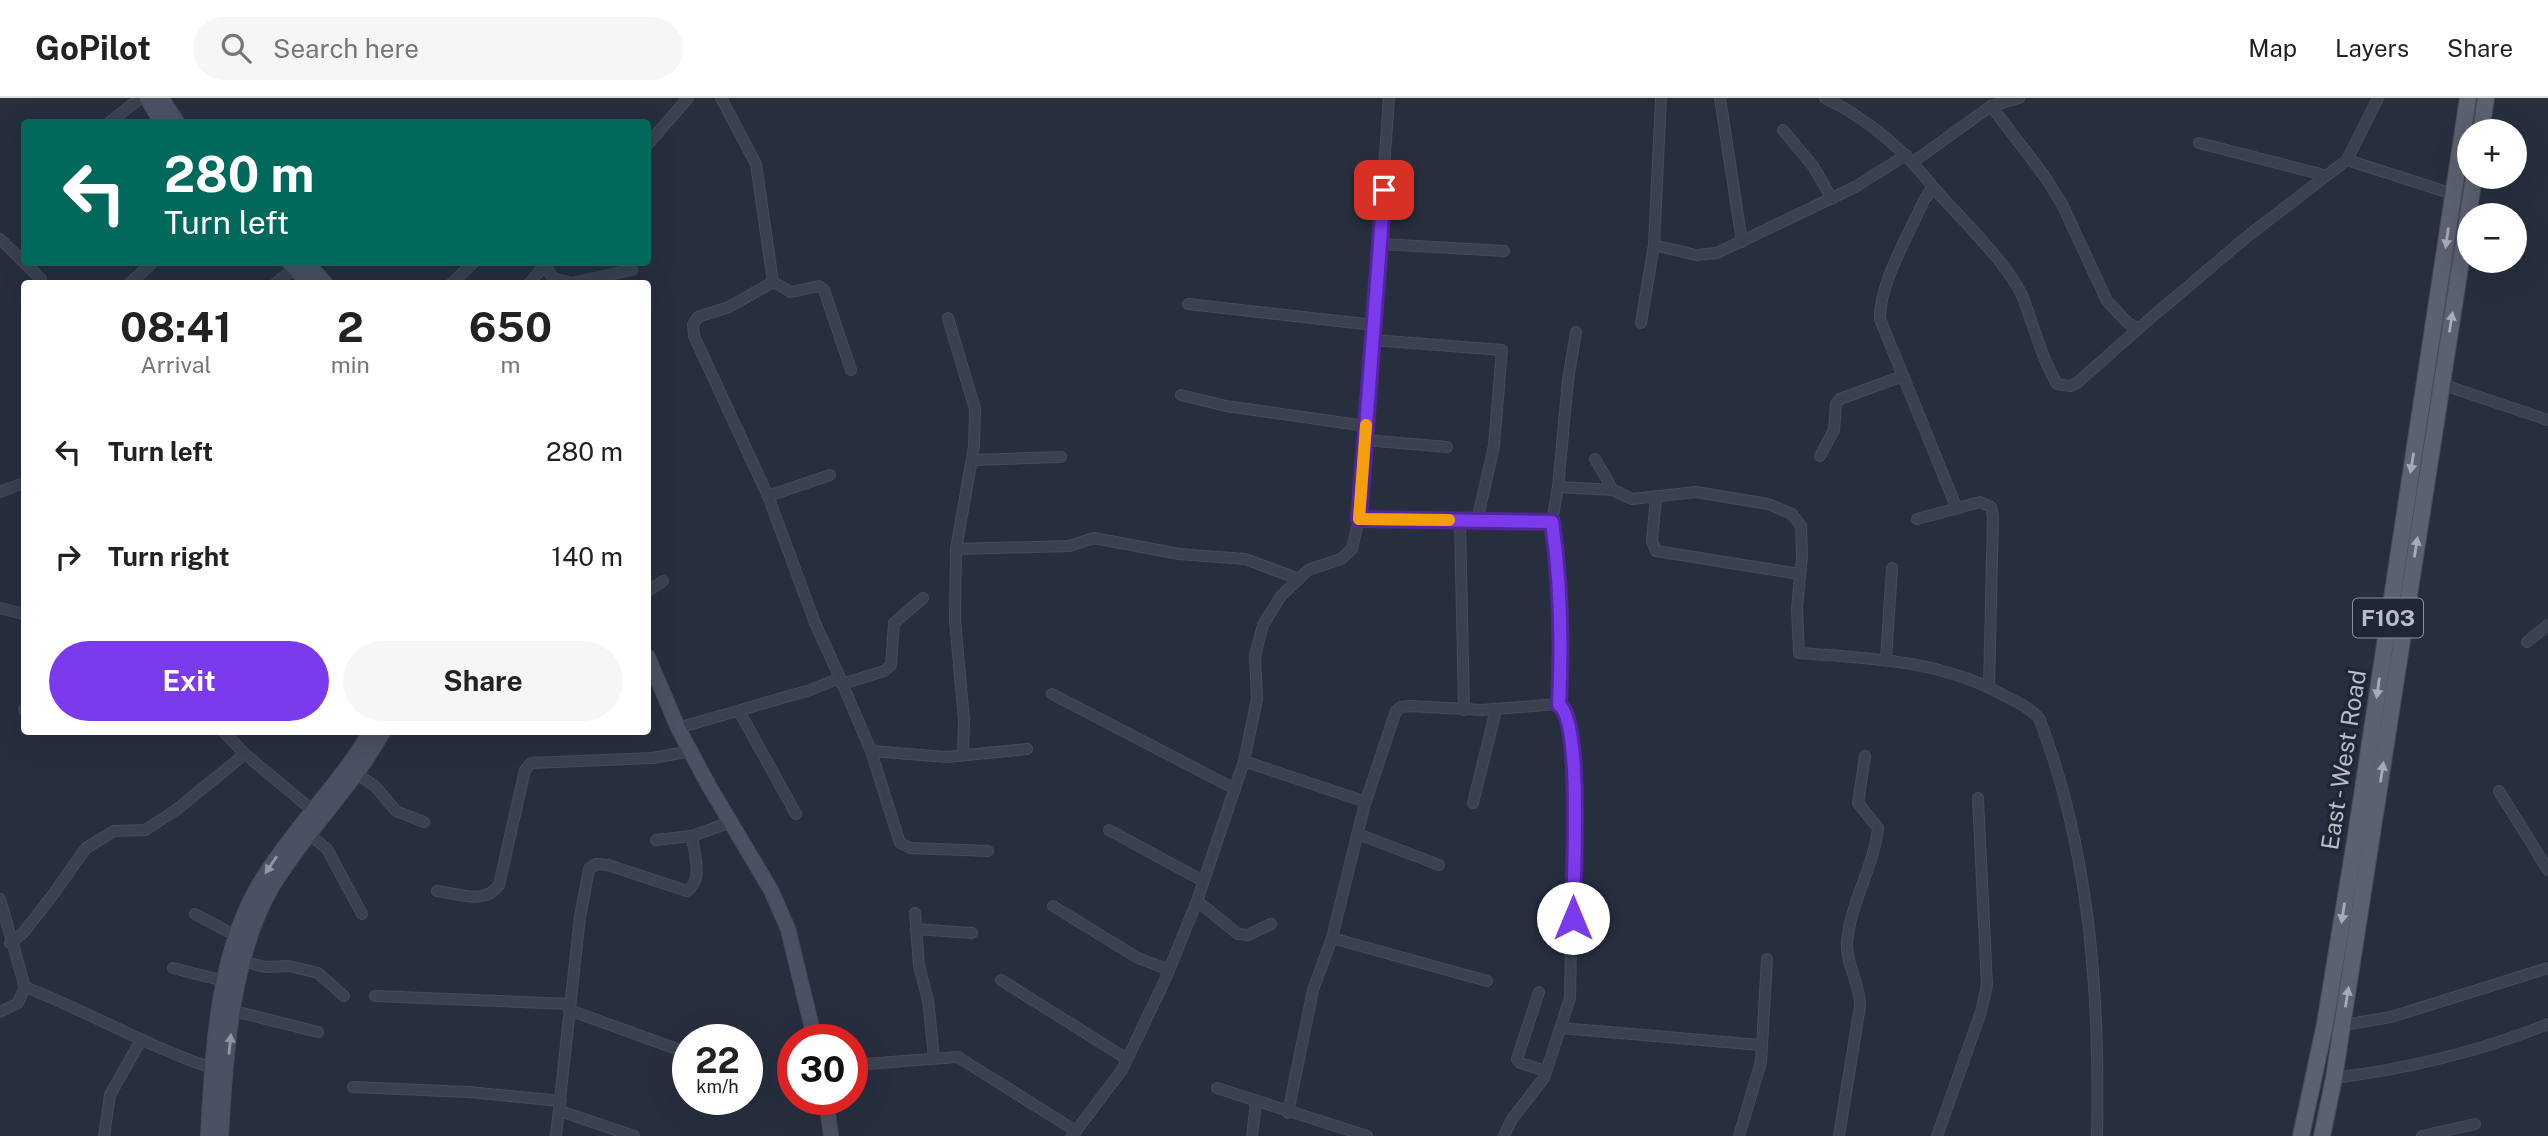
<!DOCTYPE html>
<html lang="en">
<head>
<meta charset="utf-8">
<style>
  :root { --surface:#fff; --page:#f6f6f6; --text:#222; --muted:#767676; --line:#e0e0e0; --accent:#7c3aed }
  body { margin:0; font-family:"Public Sans",sans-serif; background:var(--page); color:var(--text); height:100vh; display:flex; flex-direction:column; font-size:26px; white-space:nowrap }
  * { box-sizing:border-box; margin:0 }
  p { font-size:23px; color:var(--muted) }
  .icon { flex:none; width:38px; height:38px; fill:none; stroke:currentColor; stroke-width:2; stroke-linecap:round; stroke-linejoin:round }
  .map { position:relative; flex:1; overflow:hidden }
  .details { position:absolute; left:21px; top:182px; width:630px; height:455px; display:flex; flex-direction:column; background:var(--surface); border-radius:7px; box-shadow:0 7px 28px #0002 }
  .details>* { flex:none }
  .guide { position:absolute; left:21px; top:21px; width:630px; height:147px; border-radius:7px; box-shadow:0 7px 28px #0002; background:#00695c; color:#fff; overflow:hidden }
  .tools { position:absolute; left:2457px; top:21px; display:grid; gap:14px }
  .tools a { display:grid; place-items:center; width:70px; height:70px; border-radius:50%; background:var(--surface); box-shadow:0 7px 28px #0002; font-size:35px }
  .speed { position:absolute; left:672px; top:926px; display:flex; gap:14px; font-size:35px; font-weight:700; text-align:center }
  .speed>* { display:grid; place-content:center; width:91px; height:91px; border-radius:50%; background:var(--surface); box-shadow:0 7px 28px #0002; line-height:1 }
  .speed small { font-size:18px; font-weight:400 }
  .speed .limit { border:10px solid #d22; background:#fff; color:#111 }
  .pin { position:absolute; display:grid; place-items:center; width:60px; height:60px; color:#fff; margin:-30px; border-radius:14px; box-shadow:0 4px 10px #0006 }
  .me { position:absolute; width:77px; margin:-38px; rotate:0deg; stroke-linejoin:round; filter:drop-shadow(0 0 5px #0008) }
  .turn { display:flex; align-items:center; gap:24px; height:147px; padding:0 28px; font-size:32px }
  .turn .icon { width:91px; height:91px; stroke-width:2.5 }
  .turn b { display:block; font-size:49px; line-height:60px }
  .eta { display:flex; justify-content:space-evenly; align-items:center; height:119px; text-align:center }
  .eta b { font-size:42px; font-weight:700; line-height:49px }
  .button { display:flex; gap:14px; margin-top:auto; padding:14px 28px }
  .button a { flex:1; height:80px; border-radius:42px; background:var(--accent); color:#fff; font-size:28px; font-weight:700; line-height:80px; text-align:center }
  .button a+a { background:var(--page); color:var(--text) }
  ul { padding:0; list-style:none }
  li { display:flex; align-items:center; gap:21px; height:105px; padding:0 28px }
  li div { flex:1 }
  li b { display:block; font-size:26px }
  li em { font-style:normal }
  header { display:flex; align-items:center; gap:42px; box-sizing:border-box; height:98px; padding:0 35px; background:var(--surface); border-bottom:2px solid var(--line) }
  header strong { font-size:33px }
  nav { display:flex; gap:38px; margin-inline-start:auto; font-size:24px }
  .search { width:490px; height:63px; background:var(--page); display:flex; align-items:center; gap:18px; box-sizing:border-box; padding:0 24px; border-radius:38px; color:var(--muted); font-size:26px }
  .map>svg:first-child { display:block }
</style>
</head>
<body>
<header>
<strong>GoPilot</strong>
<div class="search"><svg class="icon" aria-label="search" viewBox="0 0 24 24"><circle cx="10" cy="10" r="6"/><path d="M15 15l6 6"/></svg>Search here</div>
<nav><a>Map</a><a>Layers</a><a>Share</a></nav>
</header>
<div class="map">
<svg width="2548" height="1038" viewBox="0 0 2548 1038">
  <rect width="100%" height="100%" fill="#272f3f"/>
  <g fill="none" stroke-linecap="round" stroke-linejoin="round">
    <defs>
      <g id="street">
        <path d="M721,0L756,66L773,184"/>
        <path d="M1720,0L1742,144"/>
        <path d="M1825,0C1869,22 1903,50 1933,89L1924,102C1910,135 1879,185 1880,221L1957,411"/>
        <path d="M1991,8L2043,76L2062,106L2107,203L2129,226L2139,230L2249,137L2347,62L2378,0"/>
        <path d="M110,24L140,0"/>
        <path d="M1783,32L1813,68L1832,101"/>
        <path d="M2199,45L2324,77"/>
        <path d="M648,46L688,0"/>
        <path d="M2347,62L2453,96"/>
        <path d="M1913,64L1991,8L2019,0"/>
        <path d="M1933,89C1958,118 2011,168 2024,202C2034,230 2042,260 2057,286L2070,288L2077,285L2139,230"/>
        <path d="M0,141L41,181"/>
        <path d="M1381,146L1504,153"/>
        <path d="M1654,147L1696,157L1717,155L1855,89L1906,57"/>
        <path d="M545,167L553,180L571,185L632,172"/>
        <path d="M129,186L153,164"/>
        <path d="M275,186L294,170"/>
        <path d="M451,186L474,164"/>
        <path d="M529,186L547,164"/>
        <path d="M1188,206L1374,227"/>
        <path d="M948,220L975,311L974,349L956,451L955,522L964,622L963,657"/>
        <path d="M1641,225L1654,147L1661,0"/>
        <path d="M1373,242L1502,252L1494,348L1477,423"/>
        <path d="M2441,286L2548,322"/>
        <path d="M1181,297L1226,308L1366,328"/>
        <path d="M1365,342L1447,349"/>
        <path d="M1820,358L1834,332L1836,306L1840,301L1903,278"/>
        <path d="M1595,361L1613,392L1632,401L1696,394L1768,406L1792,416L1801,428L1802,458L1797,510L1799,555C1869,560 1940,562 2003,597C2017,604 2029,609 2039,620C2090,752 2100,898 2097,1038"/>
        <path d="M972,362L1061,359"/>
        <path d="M1558,389L1613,392"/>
        <path d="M0,394L24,385"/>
        <path d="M768,398L830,377"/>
        <path d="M1656,399L1652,443L1656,453L1799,476"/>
        <path d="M1359,421L1552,424"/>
        <path d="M1917,421L1980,404L1991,409L1993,418L1989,589"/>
        <path d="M1460,423L1464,612"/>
        <path d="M956,451L1069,448L1094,440L1179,456L1245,461L1299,481"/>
        <path d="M648,493L663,483"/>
        <path d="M0,510L24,516"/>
        <path d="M2527,544L2548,527"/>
        <path d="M1886,561L1892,470"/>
        <path d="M840,580L871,653L900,745L910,750L988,753"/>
        <path d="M842,586L884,573L891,567L894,525L923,500"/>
        <path d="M1052,596L1235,691"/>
        <path d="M1559,606L1561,556L1558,468L1552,424L1558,389L1568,282L1576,234"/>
        <path d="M24,612V611"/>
        <path d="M739,613L796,716"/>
        <path d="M678,630L810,592L840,580L815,525L768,398L694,238L693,227L698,219L729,209L773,184L791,194L819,188L824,192L851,272"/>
        <path d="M224,634L245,656L312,712"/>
        <path d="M871,653L947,659L1027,651"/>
        <path d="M1244,663L1366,704"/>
        <path d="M357,676L375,688L396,713L424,724"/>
        <path d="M2499,693L2548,772"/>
        <path d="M1473,705L1496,612"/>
        <path d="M1109,732L1203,783"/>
        <path d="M309,736L327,751L362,816"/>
        <path d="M1358,736L1439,767"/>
        <path d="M656,742L692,738L731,724"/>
        <path d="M437,793C459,796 485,807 499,787L525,672L531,665L653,660L691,653"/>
        <path d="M0,801L25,889C90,914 151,951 218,972"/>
        <path d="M1197,803L1238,836L1248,837L1271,826"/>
        <path d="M1053,808L1138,860L1169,872"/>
        <path d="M915,815L919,868L928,902L934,960"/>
        <path d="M195,816L236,838"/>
        <path d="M916,831L972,835"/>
        <path d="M1332,840L1487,883"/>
        <path d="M10,845L23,835L49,802L86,750L114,733L145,732L176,712L245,656"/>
        <path d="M242,863L265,869L289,868L318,875L344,898"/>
        <path d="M173,870L224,883"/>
        <path d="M1001,882L1127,961"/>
        <path d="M1539,894L1517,961L1520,965L1546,973"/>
        <path d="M375,898L570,906"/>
        <path d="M569,912L688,955"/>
        <path d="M234,913L318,934"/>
        <path d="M0,914L18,905L25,889"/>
        <path d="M2343,927L2391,919L2548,870"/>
        <path d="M1561,930L1761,947"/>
        <path d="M852,967L958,959L1076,1033"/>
        <path d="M2334,980C2406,971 2481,953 2548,926"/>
        <path d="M353,989L468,994L561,1003"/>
        <path d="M1217,990L1367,1038"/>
        <path d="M560,1013L634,1038"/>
        <path d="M1288,1015L1313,892L1332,840L1364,709L1396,613L1401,609L1410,608L1482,612L1559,606L1566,616L1575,653L1570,900L1544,980L1512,1021L1504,1038"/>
        <path d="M104,1038L110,997L141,942"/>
        <path d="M556,1038L580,819L589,771L596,766L608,767L687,793C704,782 694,756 692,738"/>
        <path d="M1072,1038L1122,972L1165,882L1197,803L1244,663L1257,601L1255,558L1263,527L1280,499L1308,472L1341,461L1352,451L1359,421L1389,0"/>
        <path d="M1252,1038L1256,1005"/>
        <path d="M1739,1038L1761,964L1767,861"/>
        <path d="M1839,1038L1860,908C1860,884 1846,867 1847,845C1850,805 1874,769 1878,730L1858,705L1865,658"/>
        <path d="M1937,1038L1981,914L1987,887L1978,700"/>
        <path d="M2422,1038L2475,1026"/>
      </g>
      <g id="secondary">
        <path d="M147,0L161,24"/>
        <path d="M161,0L177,24"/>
        <path d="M289,164L309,186"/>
        <path d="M306,164L326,186"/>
        <path d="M648,559L678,630L709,688L771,792L788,831L815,942"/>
        <path d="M826,1001L831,1038"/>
        <path d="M208,1038C213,953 216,854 263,780C295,728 340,686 370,634"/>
        <path d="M221,1038C225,960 232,857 272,789C305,734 352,690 383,634"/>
      </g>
      <g id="primary">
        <path d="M2481,33L2486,0"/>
        <path d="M2301,1038L2325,926L2356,737L2468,0"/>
        <path d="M2322,1038L2334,980L2474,79"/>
      </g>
    </defs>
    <use href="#street" stroke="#454b58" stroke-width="12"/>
    <use href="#secondary" stroke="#454b58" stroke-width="16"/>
    <use href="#primary" stroke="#454b58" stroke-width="18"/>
    <use href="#street" stroke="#3b424f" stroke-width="10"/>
    <use href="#secondary" stroke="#4a5162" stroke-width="14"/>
    <use href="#primary" stroke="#5a616f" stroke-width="16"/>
  </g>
  <defs><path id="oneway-solid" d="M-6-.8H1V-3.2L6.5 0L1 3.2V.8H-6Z" transform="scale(1.75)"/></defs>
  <g fill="#a5abb7">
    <use href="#oneway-solid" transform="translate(2447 140) rotate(98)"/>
    <use href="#oneway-solid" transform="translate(2451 224) rotate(-81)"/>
    <use href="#oneway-solid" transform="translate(2412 365) rotate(99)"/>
    <use href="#oneway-solid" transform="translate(2416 449) rotate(-81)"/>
    <use href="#oneway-solid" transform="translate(2378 590) rotate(98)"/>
    <use href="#oneway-solid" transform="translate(2382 674) rotate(-81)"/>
    <use href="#oneway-solid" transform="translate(2343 815) rotate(99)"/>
    <use href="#oneway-solid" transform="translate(2347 899) rotate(-81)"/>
  </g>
  <g fill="#9297a5">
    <use href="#oneway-solid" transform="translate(271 767) rotate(124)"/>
    <use href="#oneway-solid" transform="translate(230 946) rotate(-84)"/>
  </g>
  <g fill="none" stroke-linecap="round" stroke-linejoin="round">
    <defs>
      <path id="route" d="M1384,92L1359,421L1552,424C1561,485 1562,545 1559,607C1583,623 1573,785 1573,820"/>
    </defs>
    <use href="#route" stroke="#51269a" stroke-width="18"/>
    <use href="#route" stroke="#7c3aed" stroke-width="12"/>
    <path stroke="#f59e0b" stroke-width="12" d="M1366,327L1359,421L1449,422"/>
  </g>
  <g text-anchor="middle" stroke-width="7" stroke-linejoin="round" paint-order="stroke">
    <rect fill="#202734" stroke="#8a909c" stroke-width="2" x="2353" y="500.5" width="70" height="39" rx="5"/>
    <g font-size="23" font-weight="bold" fill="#b8bdc9">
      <text x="2388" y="528">F103</text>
    </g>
    <g font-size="24" fill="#b8bdc9" stroke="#202734">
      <text transform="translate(2344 662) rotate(-81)" y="8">East - West Road</text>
    </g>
  </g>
</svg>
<div class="tools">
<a>+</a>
<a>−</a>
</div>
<div class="speed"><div>22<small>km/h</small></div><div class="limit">30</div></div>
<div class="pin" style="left:1384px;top:92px;background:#d93025"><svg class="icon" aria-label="arrive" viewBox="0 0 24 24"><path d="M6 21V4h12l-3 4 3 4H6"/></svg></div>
<svg class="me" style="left:1573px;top:820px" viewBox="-20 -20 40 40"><circle r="19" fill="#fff"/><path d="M0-13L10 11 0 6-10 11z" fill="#7c3aed"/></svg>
<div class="guide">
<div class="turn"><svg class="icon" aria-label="left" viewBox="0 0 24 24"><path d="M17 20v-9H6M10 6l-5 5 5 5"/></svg><div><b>280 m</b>Turn left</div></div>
</div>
<section class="details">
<div class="eta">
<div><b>08:41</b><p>Arrival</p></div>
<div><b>2</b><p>min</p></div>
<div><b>650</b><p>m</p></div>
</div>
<ul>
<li><svg class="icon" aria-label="left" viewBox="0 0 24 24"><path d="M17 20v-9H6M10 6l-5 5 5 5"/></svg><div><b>Turn left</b></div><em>280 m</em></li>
<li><svg class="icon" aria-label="right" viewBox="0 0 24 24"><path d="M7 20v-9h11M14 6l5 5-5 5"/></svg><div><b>Turn right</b></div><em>140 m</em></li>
</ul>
<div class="button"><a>Exit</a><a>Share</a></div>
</section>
</div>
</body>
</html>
